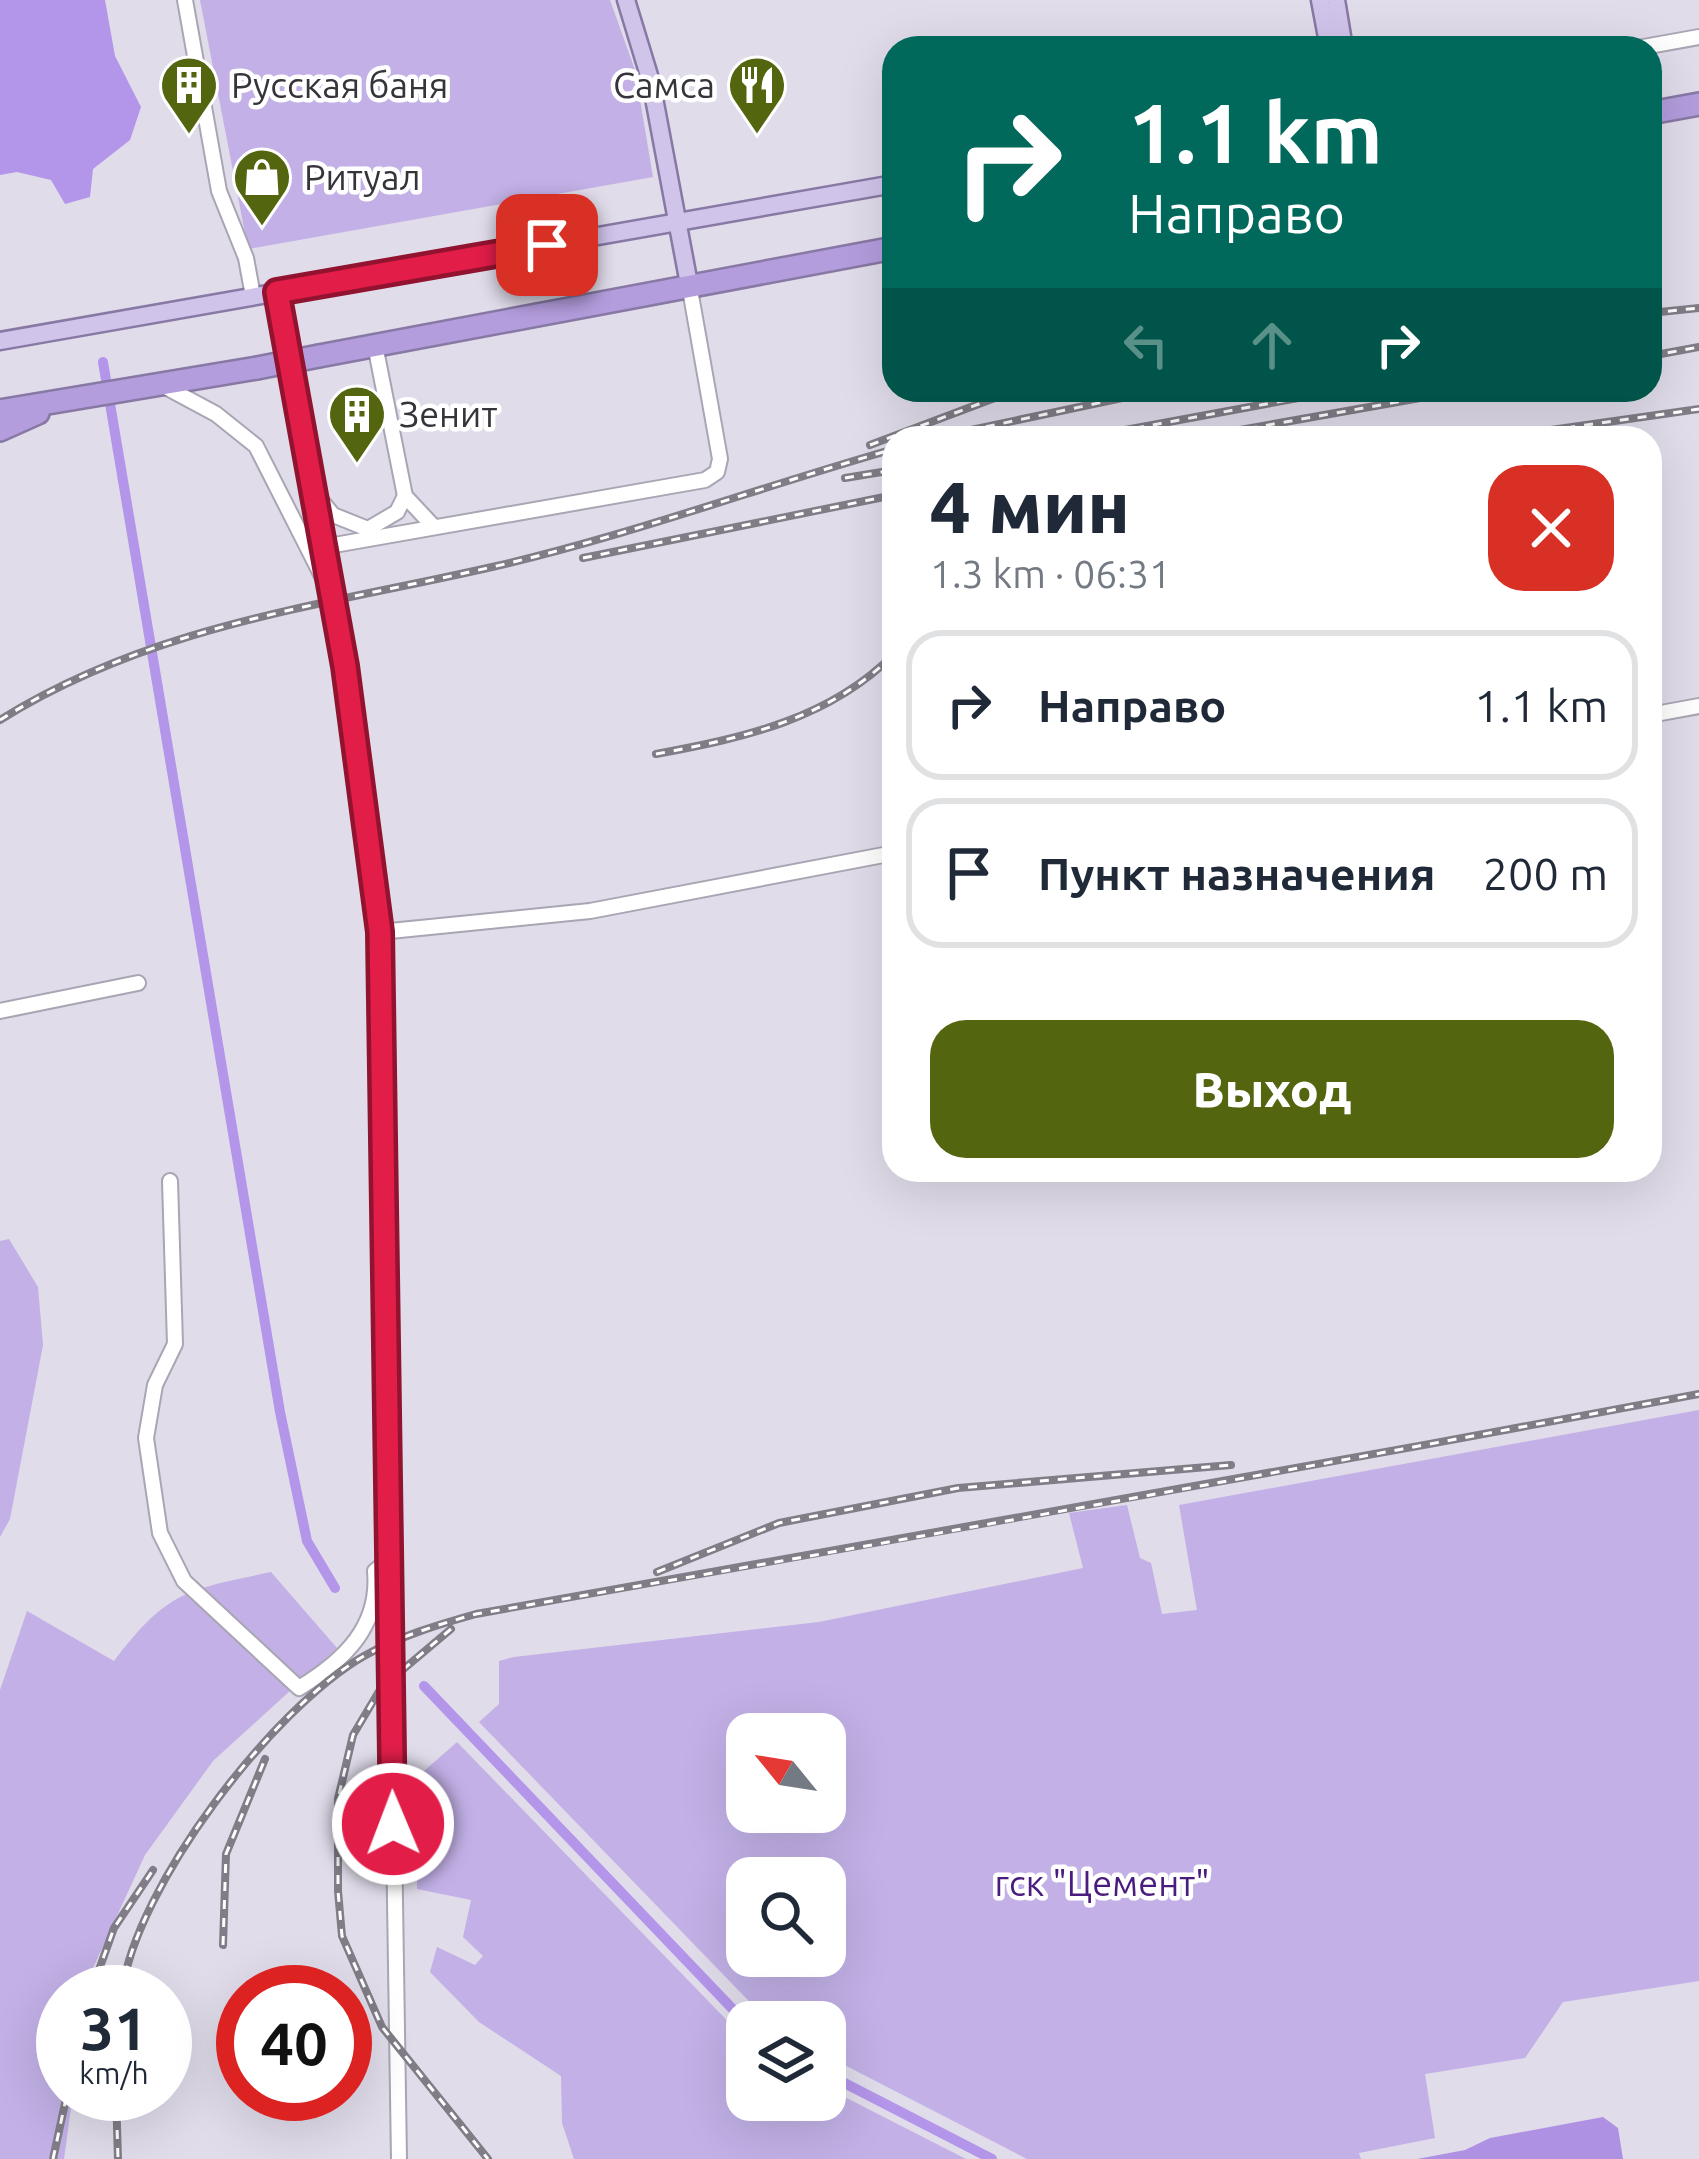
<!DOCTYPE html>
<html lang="ru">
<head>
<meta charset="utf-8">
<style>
  :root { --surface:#fff; --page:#f6f6f7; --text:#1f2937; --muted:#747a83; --line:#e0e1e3; --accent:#53650e }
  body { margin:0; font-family:Ubuntu,sans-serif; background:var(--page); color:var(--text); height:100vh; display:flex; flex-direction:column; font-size:45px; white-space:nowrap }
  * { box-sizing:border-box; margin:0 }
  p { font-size:39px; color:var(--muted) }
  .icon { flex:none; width:66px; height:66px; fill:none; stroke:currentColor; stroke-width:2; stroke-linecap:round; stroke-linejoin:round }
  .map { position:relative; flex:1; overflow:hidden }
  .side { position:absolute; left:882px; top:426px; width:780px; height:756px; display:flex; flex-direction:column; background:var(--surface); border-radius:36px; box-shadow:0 12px 48px #0002 }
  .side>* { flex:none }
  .banner { position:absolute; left:882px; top:36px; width:780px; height:366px; border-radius:36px; box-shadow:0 12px 48px #0002; background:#00695c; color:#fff; overflow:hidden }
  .needle { width:78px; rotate:300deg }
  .buttons { position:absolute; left:726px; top:1713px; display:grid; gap:24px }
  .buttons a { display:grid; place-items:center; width:120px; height:120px; border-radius:24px; background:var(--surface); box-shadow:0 12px 48px #0002; font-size:60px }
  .speed { position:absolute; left:36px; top:1965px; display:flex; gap:24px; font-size:60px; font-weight:700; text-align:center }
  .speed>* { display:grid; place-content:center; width:156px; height:156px; border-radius:50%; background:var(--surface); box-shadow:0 12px 48px #0002; line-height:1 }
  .speed small { font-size:30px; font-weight:400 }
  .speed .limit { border:18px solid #d22; background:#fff; color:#111 }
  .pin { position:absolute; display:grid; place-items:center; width:102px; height:102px; color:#fff; margin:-51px; border-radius:24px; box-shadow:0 6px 18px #0006 }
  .me { position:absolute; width:132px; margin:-66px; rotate:359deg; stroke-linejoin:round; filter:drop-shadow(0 0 9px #0008) }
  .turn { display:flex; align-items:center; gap:42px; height:252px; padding:0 48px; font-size:54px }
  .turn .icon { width:156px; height:156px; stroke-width:2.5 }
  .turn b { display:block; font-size:84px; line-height:102px }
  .lanes { display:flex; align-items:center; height:114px; padding:0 48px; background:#0003; justify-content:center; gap:60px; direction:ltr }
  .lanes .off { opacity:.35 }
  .round { display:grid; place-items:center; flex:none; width:126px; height:126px; border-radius:36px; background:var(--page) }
  .overview { display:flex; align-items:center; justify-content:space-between; height:204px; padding:0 48px }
  h1 { font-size:72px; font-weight:800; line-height:90px }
  .cta { display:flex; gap:24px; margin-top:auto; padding:24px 48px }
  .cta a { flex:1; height:138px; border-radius:36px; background:var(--accent); color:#fff; font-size:48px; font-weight:800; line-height:138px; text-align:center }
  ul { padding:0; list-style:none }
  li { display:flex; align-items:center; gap:36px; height:150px; margin:0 24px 18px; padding:0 24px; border:6px solid var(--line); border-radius:36px }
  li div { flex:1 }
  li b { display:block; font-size:45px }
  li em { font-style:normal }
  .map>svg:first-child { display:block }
</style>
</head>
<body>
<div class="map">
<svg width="1699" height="2159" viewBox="0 0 1699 2159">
  <rect width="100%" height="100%" fill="#e0dcea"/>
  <g fill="#c2b0e6" fill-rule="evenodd">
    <path d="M200,0H610L635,70L653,177L248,249Z"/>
    <path d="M9,1239L38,1287L43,1345L10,1519L0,1537V1241Z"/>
    <path d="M1699,1410V1981L1563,2002L1525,2058L1425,2074L1435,2138L1359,2153L1361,2159H1027L825,2055V2022H769L479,1722L499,1704V1661L514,1657L819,1622L1083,1568L1069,1513L1127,1505L1140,1558L1151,1563L1162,1614L1197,1610L1179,1505ZM747,1734H825V1812H747ZM747,1878H825V1956H747Z"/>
    <path d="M271,1572L337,1648L213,1761L145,1855L82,1992H63V2094H73L64,2159H0V1690L27,1611L114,1661C168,1590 187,1590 271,1572Z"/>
    <path d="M457,1742L747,2041V2100H825V2087L966,2159H574L562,2123L561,2076L479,2022L430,1972L437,1947L475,1965L483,1956L463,1937L471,1900L417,1889L416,1778Z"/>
  </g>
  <path fill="#af91e4" d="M1603,2117L1618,2128L1623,2159H1417L1465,2150L1490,2138Z"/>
  <path fill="#b395e9" d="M0,0H105L115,56L141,107L130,140L93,169L90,197L65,204L51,180L17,172L0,175Z"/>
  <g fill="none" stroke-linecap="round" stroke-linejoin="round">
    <g stroke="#b395e9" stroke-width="10">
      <path d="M103,362L280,1412L307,1541L335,1588"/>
      <path d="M424,1686L747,2024"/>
      <path d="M825,2073L992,2159"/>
    </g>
    <defs>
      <g id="minor">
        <path d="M185,0L219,191L246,258L253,296"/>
        <path d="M1638,48L1699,37"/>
        <path d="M277,292L341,645L380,932L399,2159"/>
        <path d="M375,345L405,496L434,527"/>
        <path d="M162,385L216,414L256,446L325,582"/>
        <path d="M314,492L333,515L368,529L397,512L405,496"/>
        <path d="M323,547L705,480L717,472L720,459L689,284"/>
        <path d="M1650,715L1699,706"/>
        <path d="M380,932L590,911L894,853"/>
        <path d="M0,1011L138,983"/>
        <path d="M170,1181L175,1344L155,1385L146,1438L160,1533L184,1581L299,1688C345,1660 380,1626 375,1571L390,1559"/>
      </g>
      <g id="major">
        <path d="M626,0L651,82L689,284"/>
        <path d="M1320,0L1329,48"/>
        <path d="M1336,0L1344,48"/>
        <path d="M0,341L894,184"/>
      </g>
      <g id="highway">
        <path d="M1650,113L1699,104"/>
        <path d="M319,356L894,248"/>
        <path d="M0,411L257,368"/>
        <path d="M0,430L38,413"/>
      </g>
    </defs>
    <use href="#minor" stroke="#a9a5b3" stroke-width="18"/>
    <use href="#major" stroke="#8778a4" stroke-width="21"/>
    <use href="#highway" stroke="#8778a4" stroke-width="26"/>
    <use href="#minor" stroke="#fff" stroke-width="14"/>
    <use href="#major" stroke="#d1c4eb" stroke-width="16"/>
    <use href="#highway" stroke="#b39ddd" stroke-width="21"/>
    <defs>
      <g id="rail">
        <path d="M1650,313L1699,308"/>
        <path d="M1650,356L1699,347"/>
        <path d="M914,398L954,390"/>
        <path d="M933,438L1160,390"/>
        <path d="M1082,438L1342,390"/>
        <path d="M1195,438L1465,390"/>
        <path d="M1495,438L1699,409"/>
        <path d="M870,445L1016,390"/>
        <path d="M845,478L894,470"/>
        <path d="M583,558L894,495"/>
        <path d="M0,720C152,625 321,606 492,567C628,536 760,487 894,449"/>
        <path d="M656,754C743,738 830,719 894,654"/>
        <path d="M657,1572L779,1523L958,1488L1231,1465"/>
        <path d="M451,1629L381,1688L353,1735L338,1799V1891L342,1936L382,2027L488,2159"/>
        <path d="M223,1945L226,1854L265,1759"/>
        <path d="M91,1992L114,1928L153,1870"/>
        <path d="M122,1992C136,1886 272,1709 364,1656C400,1636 437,1625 476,1614C885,1544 1292,1470 1699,1394"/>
        <path d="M116,2094L118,2159"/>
        <path d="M53,2159L67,2094"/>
      </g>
    </defs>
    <use href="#rail" stroke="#807d87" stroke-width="8"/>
    <use href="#rail" stroke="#fff" stroke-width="3" stroke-dasharray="9" stroke-linecap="butt"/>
    <defs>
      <path id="highway-bridge" d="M257,368L319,356"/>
    </defs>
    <use href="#highway-bridge" stroke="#8778a4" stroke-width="26" stroke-linecap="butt"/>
    <use href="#highway-bridge" stroke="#b39ddd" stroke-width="21"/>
  </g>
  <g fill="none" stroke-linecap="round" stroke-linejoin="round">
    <defs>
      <path id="route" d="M393,1824L380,932L345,666L277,292L547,245"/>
    </defs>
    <use href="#route" stroke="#92132f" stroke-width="30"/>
    <use href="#route" stroke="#e11d48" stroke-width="21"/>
  </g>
  <defs>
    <symbol id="building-pin" viewBox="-11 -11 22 30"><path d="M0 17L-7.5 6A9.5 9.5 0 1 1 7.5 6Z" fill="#53650e" stroke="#fff"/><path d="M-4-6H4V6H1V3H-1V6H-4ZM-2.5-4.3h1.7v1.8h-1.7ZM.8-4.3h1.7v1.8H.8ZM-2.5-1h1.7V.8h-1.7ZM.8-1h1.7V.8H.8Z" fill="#fff"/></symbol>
    <symbol id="restaurant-pin" viewBox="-11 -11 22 30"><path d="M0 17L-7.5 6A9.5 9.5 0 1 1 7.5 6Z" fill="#53650e" stroke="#fff"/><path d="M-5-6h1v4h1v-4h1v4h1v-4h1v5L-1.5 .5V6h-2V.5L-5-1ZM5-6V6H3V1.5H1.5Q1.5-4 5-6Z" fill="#fff"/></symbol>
    <symbol id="shop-pin" viewBox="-11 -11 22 30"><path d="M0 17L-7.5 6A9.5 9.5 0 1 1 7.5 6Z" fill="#53650e" stroke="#fff"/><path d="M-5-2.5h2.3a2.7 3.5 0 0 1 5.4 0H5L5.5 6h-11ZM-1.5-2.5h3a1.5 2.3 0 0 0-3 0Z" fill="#fff"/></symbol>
  </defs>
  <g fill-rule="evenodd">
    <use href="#building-pin" x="156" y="52" width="66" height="90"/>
    <use href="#restaurant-pin" x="724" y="52" width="66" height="90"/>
    <use href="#shop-pin" x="229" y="144" width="66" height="90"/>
    <use href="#building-pin" x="324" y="381" width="66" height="90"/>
  </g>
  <g text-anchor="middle" stroke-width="9" stroke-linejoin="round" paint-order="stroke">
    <g font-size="36" fill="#36343a" stroke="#fff" text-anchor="start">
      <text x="231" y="98">Русская баня</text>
      <text x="715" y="98" text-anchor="end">Самса</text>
      <text x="304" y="190">Ритуал</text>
      <text x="399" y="427">Зенит</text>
    </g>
    <g font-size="36" fill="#491c7d" stroke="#fff">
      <text x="1102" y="1896">гск "Цемент"</text>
    </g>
  </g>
</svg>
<div class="buttons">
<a><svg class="needle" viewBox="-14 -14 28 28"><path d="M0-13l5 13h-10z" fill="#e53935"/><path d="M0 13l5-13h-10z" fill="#747a83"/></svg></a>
<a><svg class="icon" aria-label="search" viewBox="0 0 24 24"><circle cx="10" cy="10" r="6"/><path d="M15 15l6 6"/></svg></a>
<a><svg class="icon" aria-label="layers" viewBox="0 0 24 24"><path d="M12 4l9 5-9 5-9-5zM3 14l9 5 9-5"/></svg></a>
</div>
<div class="speed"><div>31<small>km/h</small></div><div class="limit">40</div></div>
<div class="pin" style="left:547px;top:245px;background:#d93025"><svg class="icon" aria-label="arrive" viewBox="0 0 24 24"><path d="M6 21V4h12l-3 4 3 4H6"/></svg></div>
<svg class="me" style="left:393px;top:1824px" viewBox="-20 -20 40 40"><circle r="17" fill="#e11d48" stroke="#fff" stroke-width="3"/><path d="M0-11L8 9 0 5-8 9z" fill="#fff"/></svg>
<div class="banner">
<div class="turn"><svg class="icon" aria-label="right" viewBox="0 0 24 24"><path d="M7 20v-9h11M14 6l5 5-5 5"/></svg><div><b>1.1 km</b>Направо</div></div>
<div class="lanes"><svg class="icon off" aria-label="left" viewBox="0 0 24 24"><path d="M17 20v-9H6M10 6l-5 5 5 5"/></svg><svg class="icon off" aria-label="ahead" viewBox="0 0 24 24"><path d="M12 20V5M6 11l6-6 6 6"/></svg><svg class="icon" aria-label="right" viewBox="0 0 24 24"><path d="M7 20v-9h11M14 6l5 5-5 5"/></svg></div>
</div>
<section class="side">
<div class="overview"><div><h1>4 мин</h1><p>1.3 km · 06:31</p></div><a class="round" style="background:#d93025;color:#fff"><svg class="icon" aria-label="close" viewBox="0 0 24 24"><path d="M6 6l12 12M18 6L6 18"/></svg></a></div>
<ul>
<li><svg class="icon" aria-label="right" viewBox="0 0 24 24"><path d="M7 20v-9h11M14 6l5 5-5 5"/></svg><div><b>Направо</b></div><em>1.1 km</em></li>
<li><svg class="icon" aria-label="arrive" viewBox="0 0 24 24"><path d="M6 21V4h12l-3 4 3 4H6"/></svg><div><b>Пункт назначения</b></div><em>200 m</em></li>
</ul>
<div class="cta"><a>Выход</a></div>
</section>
</div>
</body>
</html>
